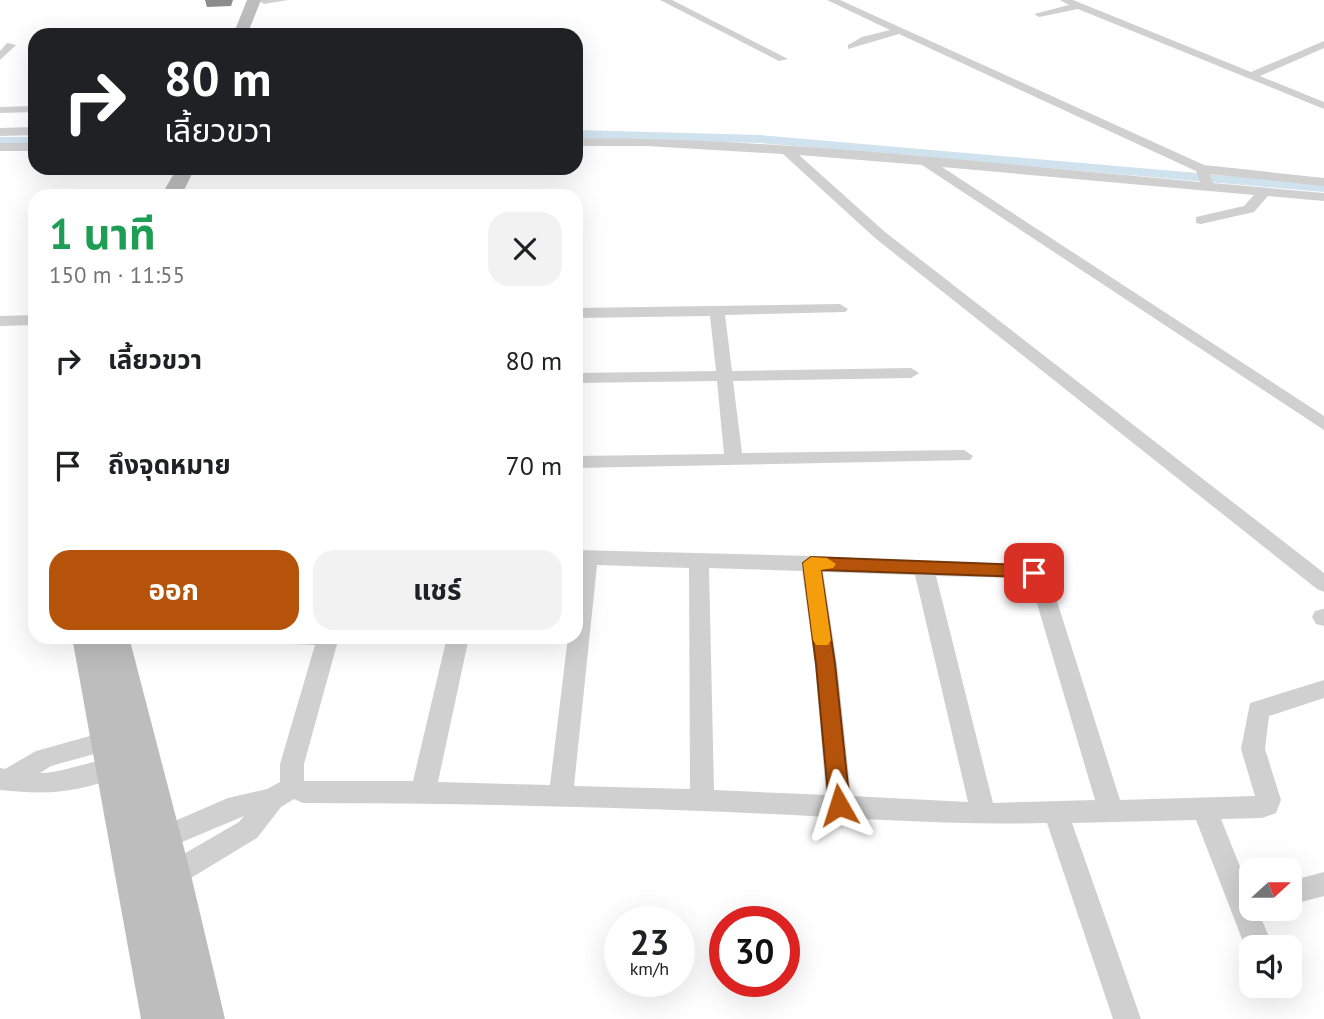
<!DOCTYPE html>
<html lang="th">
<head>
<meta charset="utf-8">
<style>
  :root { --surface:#fff; --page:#f2f2f2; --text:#202124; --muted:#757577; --accent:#b45309 }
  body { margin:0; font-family:"PT Sans","Noto Sans Thai",sans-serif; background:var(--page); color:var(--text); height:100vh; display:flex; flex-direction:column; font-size:26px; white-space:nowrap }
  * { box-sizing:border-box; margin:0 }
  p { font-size:23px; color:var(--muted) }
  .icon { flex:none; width:38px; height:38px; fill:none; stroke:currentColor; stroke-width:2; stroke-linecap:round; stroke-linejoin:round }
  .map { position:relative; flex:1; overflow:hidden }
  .sheet { position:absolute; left:28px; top:189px; width:555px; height:455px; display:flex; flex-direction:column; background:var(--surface); border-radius:21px; box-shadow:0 7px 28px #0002 }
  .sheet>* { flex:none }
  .guide { position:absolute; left:28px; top:28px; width:555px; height:147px; border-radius:21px; box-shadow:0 7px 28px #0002; background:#202124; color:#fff; overflow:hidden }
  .needle { width:46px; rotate:69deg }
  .controls { position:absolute; left:1239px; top:858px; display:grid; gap:14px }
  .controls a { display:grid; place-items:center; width:63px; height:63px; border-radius:14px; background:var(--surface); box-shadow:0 7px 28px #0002; font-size:35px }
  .speed { position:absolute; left:604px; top:906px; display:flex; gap:14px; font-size:35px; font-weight:700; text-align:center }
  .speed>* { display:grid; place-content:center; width:91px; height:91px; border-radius:50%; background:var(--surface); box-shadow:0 7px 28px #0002; line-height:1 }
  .speed small { font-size:18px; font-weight:400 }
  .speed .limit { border:10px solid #d22; background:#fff; color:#111 }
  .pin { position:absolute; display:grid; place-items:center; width:60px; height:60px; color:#fff; margin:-30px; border-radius:14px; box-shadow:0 4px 10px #0006 }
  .me { position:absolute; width:77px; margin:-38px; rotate:354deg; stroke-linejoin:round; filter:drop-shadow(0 0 5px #0008) }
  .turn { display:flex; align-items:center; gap:24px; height:147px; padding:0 21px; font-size:32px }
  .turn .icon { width:91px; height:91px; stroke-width:2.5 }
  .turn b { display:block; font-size:49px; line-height:60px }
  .round { display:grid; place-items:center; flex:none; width:74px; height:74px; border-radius:21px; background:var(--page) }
  .head { display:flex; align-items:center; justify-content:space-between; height:119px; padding:0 21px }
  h1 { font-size:42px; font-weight:700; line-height:52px; color:#1e9e55 }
  .button { display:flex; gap:14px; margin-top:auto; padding:14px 21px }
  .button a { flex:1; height:80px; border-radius:21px; background:var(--accent); color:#fff; font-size:28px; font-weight:700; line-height:80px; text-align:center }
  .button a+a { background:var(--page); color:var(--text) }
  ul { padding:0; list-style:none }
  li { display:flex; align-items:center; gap:21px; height:105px; padding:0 21px }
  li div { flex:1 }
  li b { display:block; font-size:26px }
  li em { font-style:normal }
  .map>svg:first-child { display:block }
</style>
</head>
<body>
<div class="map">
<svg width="1324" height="1019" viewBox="0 0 1324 1019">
  <rect width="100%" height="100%" fill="#fff"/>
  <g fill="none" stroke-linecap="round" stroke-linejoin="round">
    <g fill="#cfe2ee" fill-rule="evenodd">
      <path d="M576,130L760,135L1324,184V192L760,143L576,138Z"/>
      <rect x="0" y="137" width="35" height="8"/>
    </g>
    <g fill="#d0d0d0" fill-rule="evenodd">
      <path d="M288,0L264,4L259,1L260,0Z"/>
      <path d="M660,0H672L788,59L779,61Z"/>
      <path d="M827,0H840L1204,165L1324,178V186L1209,174L1213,183L1324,193V201L1268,196L1254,212L1201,224L1196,223V217L1244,206L1254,195L942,167L1324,416V430L922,165L799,155L885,232L1324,573V592L1317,589L875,238L783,154L647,146H576V138C784,138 993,164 1200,182L1196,171L899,34L848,49V45L862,37L890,30Z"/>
      <path d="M1060,0H1073L1251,72L1324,41V48L1260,76L1324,102V109L1078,9L1039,17L1034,14L1069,5Z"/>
      <path d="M7,43L16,45L0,60V51Z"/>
      <path d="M35,106V112L0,113V107Z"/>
      <path d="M35,127V135L0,136V128Z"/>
      <rect x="0" y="143" width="35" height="8"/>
      <path d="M840,304L848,309L845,312L725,315L732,371L911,368L919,373L911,378L733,381L742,453L964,450L973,456L970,460L576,468V456L724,454L717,381L576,383V373L716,371L710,316L576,318V308Z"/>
      <path d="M35,315V325L0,326V316Z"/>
      <path d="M576,550L811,556L1032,566L1047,574L1050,579L1120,800L1255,796L1241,749L1250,703L1324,680V698L1269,716L1265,749L1281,800L1276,813L1262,818L1221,819L1251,894V908H1257L1273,947H1251V957H1249L1196,820L1072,823L1141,1019H1113L1047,823C932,826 817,815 702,811C569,806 436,803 303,803L294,799L281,807L257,838L181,884L172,887L163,884L159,875L163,866L239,822L244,816L163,850L154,846L150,838L154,830L228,798L267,789L280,782V764L315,645L273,643L270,637H339L304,764V781H413L447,637H469L438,782L550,785L568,637H576ZM597,565L689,568L690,789L574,786ZM709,568L802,571L815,664L826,795L714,790ZM823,572L915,575L968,802L851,796L837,664ZM936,576L1022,578L1031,583L1095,800L993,803Z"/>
      <path d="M1323,609H1324V626L1316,624L1312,617L1315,611Z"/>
      <path d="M108,731L116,734L120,741L116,748L51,766L40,773C65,774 101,754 122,762L125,769L122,776C73,793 50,795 0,790V768L5,769L36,751Z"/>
      <path d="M1324,872V896L1290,905V881Z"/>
    </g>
    <g fill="#bdbdbd" fill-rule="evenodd">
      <path d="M247,0H261L247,35H233Z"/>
      <path d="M177,168H195L181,196H161Z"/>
      <path d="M72,637H129L191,875L225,1019H141Z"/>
    </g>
  </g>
  <path fill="#8c8c8c" d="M205,0H233L231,6L207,7Z"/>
  <path fill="#b45309" stroke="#753606" stroke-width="2" d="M811,557L1025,565L1040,569L1042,573L1034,580L1025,577L821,570L835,664L850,805L847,812L839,814L832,812L829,805L816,664L803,563Z"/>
  <path fill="#f59e0b" d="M811,557L827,558L836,564L833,568L821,570L831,640L828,645H816L813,640L803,563Z"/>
</svg>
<div class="controls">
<a><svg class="needle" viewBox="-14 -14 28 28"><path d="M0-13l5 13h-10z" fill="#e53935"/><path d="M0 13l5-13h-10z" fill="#757577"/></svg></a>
<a><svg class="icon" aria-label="sound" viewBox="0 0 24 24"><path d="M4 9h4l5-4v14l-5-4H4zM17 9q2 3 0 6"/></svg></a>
</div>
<div class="speed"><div>23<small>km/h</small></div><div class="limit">30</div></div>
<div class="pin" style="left:1034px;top:573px;background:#d93025"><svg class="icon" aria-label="arrive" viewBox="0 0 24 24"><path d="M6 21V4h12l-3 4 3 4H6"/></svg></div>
<svg class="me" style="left:839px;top:805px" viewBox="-20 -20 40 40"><path d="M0-17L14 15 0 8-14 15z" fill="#b45309" stroke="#fff" stroke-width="4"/></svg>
<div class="guide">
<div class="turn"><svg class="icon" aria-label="right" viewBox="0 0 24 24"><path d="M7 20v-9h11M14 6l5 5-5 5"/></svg><div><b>80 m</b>เลี้ยวขวา</div></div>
</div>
<section class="sheet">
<div class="head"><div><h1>1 นาที</h1><p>150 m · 11:55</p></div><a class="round"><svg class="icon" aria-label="close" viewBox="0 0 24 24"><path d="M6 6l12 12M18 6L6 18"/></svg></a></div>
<ul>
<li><svg class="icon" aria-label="right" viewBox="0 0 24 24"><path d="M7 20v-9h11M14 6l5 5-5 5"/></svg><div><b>เลี้ยวขวา</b></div><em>80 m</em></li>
<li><svg class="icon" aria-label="arrive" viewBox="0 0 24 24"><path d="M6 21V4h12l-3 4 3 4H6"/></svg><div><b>ถึงจุดหมาย</b></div><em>70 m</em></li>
</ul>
<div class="button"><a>ออก</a><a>แชร์</a></div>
</section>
</div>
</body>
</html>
